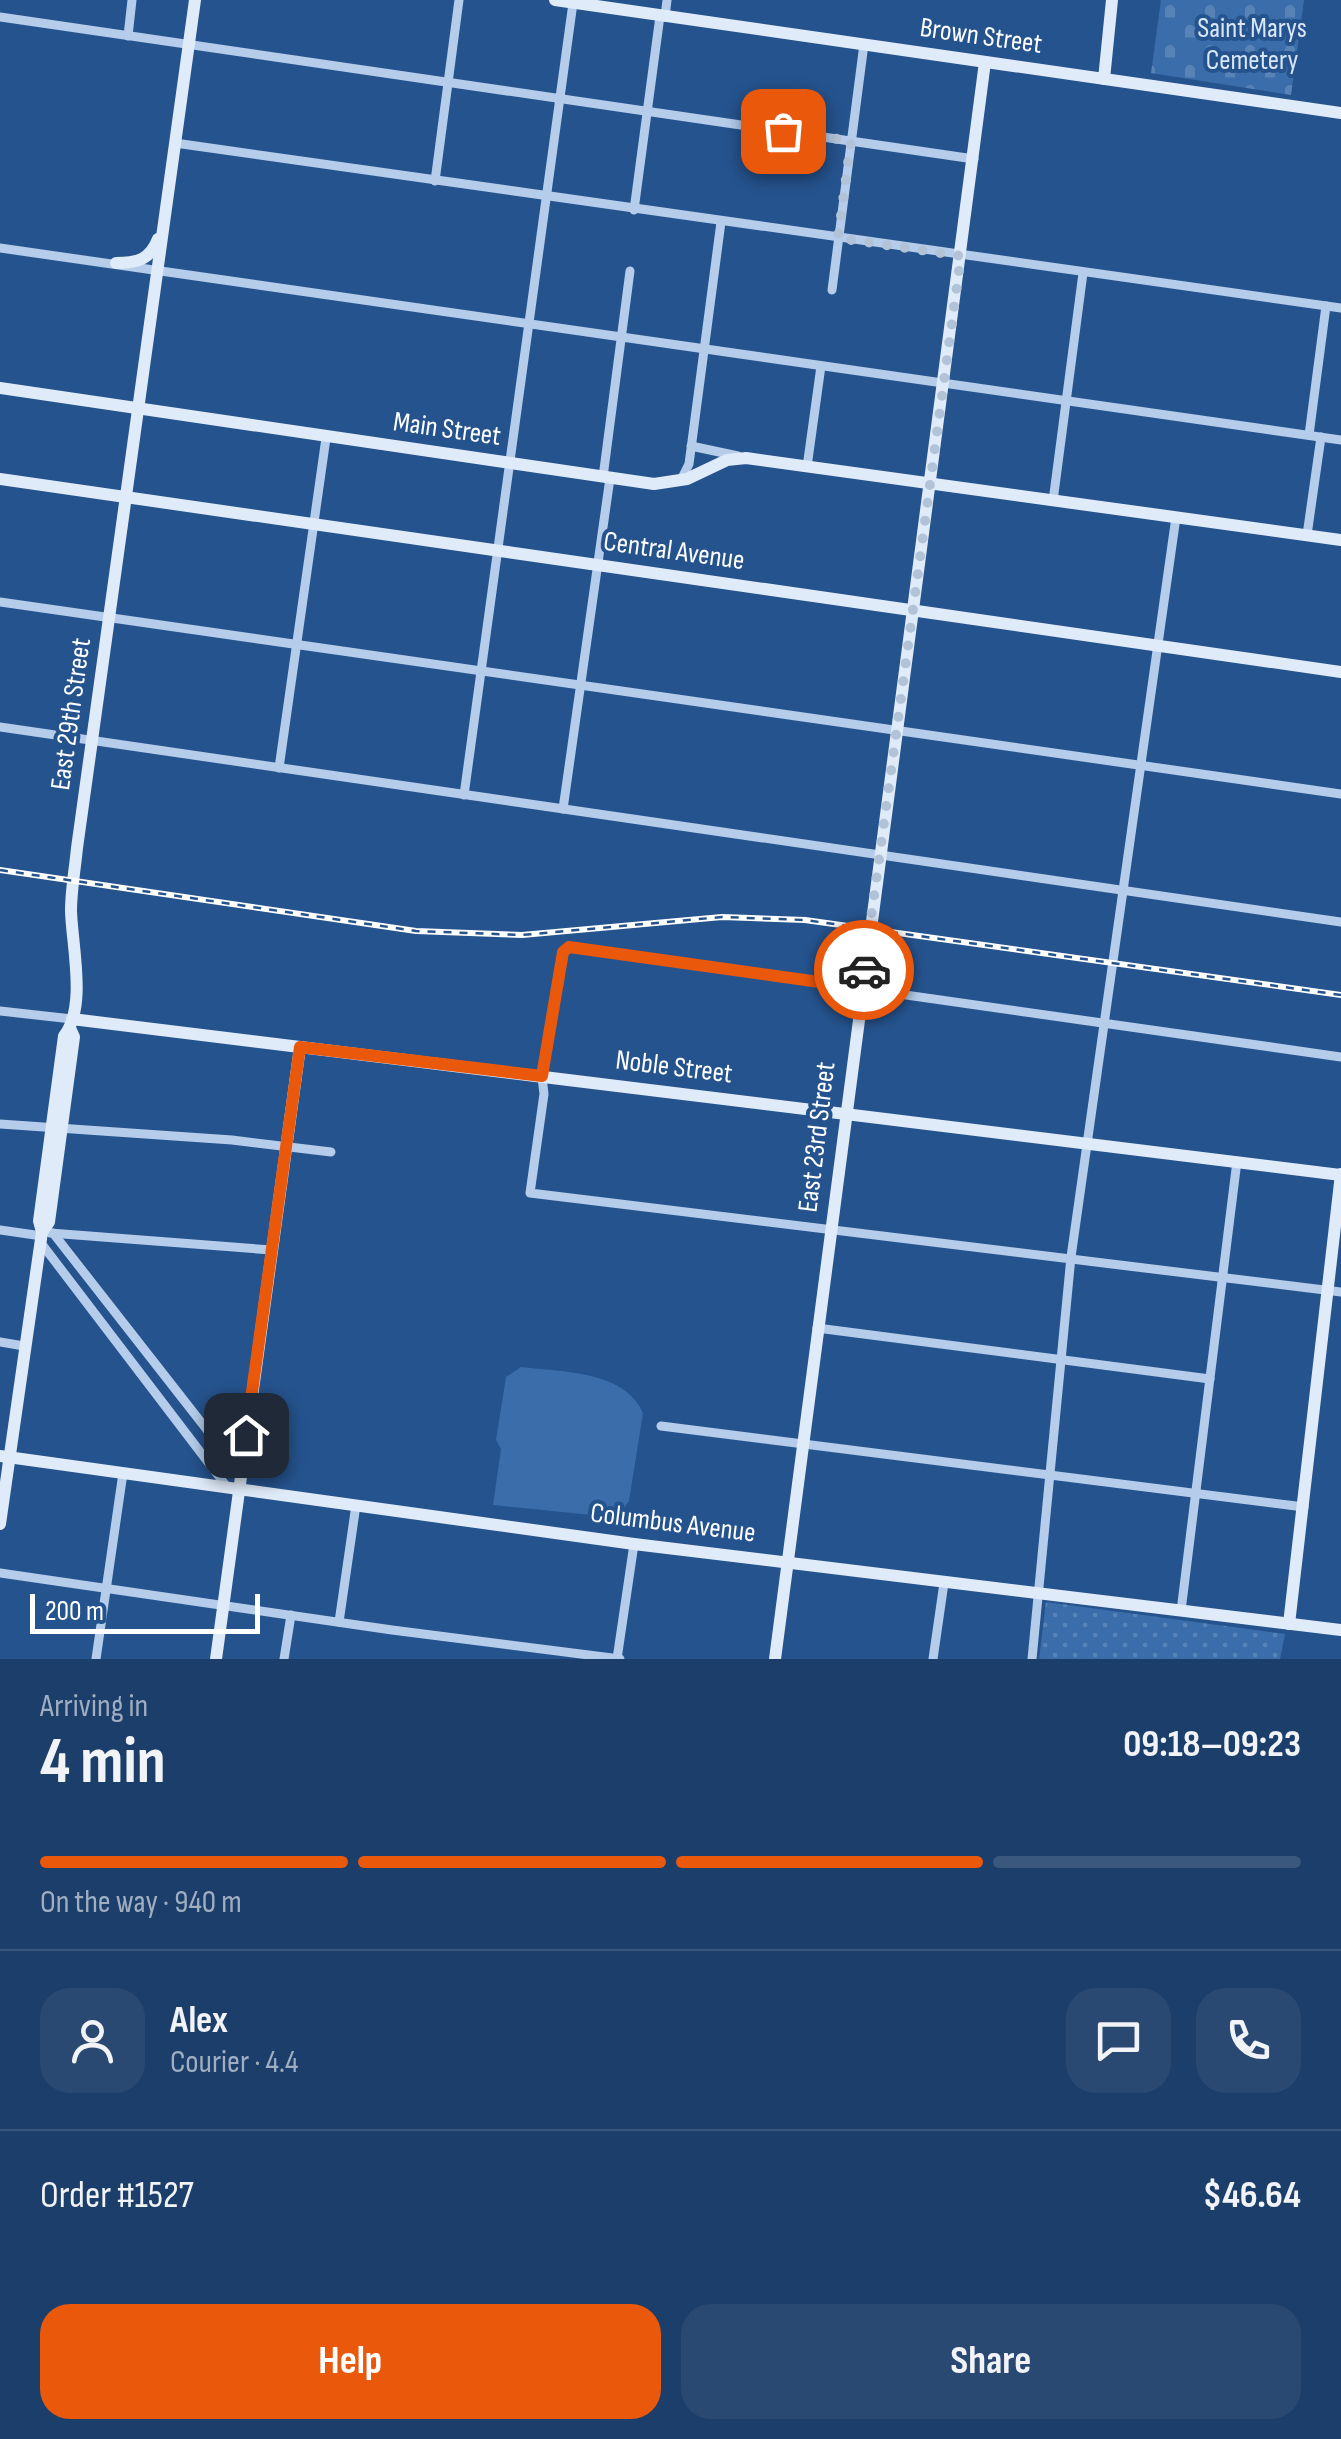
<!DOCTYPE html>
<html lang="en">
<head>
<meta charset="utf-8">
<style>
	:root { --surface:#1c3e6a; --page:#294972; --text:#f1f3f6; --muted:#a0aec1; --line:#3a577e; --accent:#ea580c }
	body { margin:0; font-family:"Sofia Sans Condensed",sans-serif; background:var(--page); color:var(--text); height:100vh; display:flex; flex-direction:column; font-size:38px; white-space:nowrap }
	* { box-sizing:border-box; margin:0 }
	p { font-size:32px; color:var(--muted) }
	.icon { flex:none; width:55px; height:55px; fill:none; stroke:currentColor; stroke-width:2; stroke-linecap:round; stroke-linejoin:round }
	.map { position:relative; height:1659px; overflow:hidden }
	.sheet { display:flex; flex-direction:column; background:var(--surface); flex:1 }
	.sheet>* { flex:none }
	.scale { position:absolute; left:30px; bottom:25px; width:230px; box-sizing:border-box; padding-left:10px; border:5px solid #fff; border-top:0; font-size:28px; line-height:35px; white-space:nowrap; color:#fff; -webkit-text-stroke:8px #25538d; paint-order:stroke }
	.pin { position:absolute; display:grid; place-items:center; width:85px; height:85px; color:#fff; margin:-42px; border-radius:20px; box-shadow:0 5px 15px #0006 }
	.courier { position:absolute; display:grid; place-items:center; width:100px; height:100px; margin:-50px; border:8px solid #ea580c; border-radius:50%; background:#fff; color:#222; box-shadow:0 2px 12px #0007 }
	.overview em { font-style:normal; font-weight:700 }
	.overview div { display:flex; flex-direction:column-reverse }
	.overview { display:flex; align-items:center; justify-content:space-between; height:170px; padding:0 40px }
	h1 { font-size:65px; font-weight:700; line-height:75px }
	.bar { display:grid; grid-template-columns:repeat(4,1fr); gap:15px 10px; align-content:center; height:120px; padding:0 40px }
	.bar i { height:12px; border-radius:8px; background:var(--line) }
	.bar .current { background:var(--accent) }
	.bar p { grid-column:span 4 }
	.line { display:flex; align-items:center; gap:25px; padding:0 40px; border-top:2px solid var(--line) }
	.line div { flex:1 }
	.round { display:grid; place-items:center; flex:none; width:105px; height:105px; border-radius:30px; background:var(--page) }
	.primary-button { display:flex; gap:20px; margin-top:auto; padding:20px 40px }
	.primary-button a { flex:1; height:115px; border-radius:30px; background:var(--accent); color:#fff; font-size:40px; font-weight:700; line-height:115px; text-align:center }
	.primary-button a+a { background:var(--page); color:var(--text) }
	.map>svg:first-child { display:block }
</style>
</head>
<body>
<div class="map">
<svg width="1341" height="1659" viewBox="0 0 1341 1659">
	<defs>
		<pattern id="cemetery-stones" width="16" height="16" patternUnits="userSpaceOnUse" patternTransform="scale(2.5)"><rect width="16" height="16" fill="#3a6daa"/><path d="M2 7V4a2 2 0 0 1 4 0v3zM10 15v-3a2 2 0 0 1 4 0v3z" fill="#5883b7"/></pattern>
		<pattern id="park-dots" width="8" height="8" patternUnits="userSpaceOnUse" patternTransform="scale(2.5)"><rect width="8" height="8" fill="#3a6daa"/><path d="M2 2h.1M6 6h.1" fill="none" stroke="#5883b7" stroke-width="1.8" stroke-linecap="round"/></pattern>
	</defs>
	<rect width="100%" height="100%" fill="#25538d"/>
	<path fill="#3a6daa" d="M 521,1367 C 560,1372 625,1370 643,1413 L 629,1501 L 621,1512 L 611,1517 L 493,1505 L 501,1449 L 496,1440 L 506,1377 Z"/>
	<path fill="url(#cemetery-stones)" d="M 1161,0 L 1304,0 L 1291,95 L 1151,73 Z"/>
	<path fill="url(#park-dots)" d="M 1046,1602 L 1285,1634 L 1280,1659 L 1039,1659 Z"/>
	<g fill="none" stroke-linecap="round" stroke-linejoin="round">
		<g stroke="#b5cdeb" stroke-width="9">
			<path d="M 0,17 L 974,159"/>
			<path d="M 665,17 L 667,0"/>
			<path d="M 128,36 L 132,0"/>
			<path d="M 175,143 L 1341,308"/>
			<path d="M 435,181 L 459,0"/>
			<path d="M 634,210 L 660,16"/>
			<path d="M 0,248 L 1341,440"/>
			<path d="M 832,290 L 864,44"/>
			<path d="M 1309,435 L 1326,306"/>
			<path d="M 691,446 L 738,456"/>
			<path d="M 807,467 L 821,366"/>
			<path d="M 603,477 L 630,271"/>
			<path d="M 681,480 L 689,464 L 721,222"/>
			<path d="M 1053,501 L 1083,273"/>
			<path d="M 1307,535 L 1321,437"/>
			<path d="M 0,602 L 1341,794"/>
			<path d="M 0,727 L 1341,922"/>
			<path d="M 279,768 L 326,438"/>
			<path d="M 464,795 L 573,3"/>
			<path d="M 563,809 L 610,478"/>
			<path d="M 0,1011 L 72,1019"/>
			<path d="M 1341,1057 L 569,947 L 563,951 L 542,1077 L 544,1094 L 530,1193 L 1341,1292"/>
			<path d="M 0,1124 L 232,1140 L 331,1152"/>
			<path d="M 0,1230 L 42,1236"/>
			<path d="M 50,1233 L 271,1250"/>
			<path d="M 53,1233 L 240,1472"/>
			<path d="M 41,1243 L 227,1487"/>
			<path d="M 817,1328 L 1210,1379"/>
			<path d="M 0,1342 L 24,1346"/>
			<path d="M 661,1426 L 1304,1507"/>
			<path d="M 0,1573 L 392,1630 L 620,1659"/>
			<path d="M 1181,1611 L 1237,1161"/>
			<path d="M 339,1622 L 356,1505"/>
			<path d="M 96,1659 L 123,1473"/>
			<path d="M 284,1659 L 291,1615"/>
			<path d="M 617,1659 L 634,1544"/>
			<path d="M 933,1659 L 944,1583"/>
			<path d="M 1032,1659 L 1071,1257 L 1176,517"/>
		</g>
		<g stroke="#e0ebf9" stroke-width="12">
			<path d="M 555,0 L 1341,113"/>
			<path d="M 1104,79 L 1112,0"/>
			<path d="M 116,263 C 137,263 150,260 158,239"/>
			<path d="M 0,388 L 654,484 L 687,479 L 727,460 L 746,458 L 1341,540"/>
			<path d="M 0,479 L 1341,672"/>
			<path d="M 72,1019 L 1341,1175"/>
			<path d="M 42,1232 L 39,1221 L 64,1036 C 87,1007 72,946 71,911 C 71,890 75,869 77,848 L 195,0"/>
			<path d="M 0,1456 L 634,1544 L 1341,1630"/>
			<path d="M 0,1524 L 42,1232 L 49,1222 L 74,1037 L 70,1028"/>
			<path d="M 1289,1624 L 1341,1174"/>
			<path d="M 216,1659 L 300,1047"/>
			<path d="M 775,1659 L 985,62"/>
		</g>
		<g stroke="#fff" stroke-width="6">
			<path id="rail" d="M 0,870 L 416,931 L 522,935 L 722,917 L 805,920 L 1341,995"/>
		</g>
		<use href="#rail" stroke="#25538d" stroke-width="2.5" stroke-dasharray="8" stroke-linecap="butt"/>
	</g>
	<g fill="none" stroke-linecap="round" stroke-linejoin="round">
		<path stroke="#b3c3d7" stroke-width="10" stroke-dasharray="0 18" d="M 783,131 L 851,141 L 838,238 L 961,256 L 864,970"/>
		<path stroke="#ea580c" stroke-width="12" d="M 246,1435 L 300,1047 L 542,1076 L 563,952 L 569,947 L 862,988 L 864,970"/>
	</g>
	<g text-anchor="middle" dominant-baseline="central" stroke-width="8" stroke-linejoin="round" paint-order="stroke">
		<g font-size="28" fill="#d9e7f8" stroke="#25538d">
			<text x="1252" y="28">Saint Marys<tspan x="1252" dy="32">Cemetery</tspan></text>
		</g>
		<g font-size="28" fill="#fff" stroke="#25538d">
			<text transform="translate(981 36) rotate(8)">Brown Street</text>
			<text transform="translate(447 429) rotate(8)">Main Street</text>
			<text transform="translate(674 551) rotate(8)">Central Avenue</text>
			<text transform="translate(71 714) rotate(-82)">East 29th Street</text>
			<text transform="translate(674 1067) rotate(7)">Noble Street</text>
			<text transform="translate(817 1137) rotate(-83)">East 23rd Street</text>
			<text transform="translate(673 1523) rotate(7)">Columbus Avenue</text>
		</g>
	</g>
</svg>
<div class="scale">200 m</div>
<div class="pin" style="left:783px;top:131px;background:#ea580c"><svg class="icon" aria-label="bag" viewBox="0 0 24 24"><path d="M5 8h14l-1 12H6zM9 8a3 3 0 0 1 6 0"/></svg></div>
<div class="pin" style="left:246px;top:1435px;background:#1f2937"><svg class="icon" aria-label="home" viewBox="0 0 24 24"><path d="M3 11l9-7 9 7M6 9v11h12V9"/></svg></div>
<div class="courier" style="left:864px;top:970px"><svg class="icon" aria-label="car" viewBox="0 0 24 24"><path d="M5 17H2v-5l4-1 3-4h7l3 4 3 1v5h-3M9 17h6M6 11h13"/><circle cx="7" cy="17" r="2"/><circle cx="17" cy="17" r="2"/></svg></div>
</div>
<section class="sheet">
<div class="overview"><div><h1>4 min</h1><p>Arriving in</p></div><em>09:18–09:23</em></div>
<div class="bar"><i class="current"></i><i class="current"></i><i class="current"></i><i></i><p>On the way · 940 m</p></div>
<div class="line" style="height:180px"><a class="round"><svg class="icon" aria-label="person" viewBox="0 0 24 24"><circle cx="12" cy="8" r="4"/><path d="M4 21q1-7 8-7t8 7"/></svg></a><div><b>Alex</b><p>Courier · 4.4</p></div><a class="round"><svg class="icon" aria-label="chat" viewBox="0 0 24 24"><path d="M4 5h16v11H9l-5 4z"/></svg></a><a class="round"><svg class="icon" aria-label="phone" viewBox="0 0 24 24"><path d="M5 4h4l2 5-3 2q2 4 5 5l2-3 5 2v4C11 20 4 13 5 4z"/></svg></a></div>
<div class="line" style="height:130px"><div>Order #1527</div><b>$46.64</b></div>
<div class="primary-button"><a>Help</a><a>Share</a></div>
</section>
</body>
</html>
